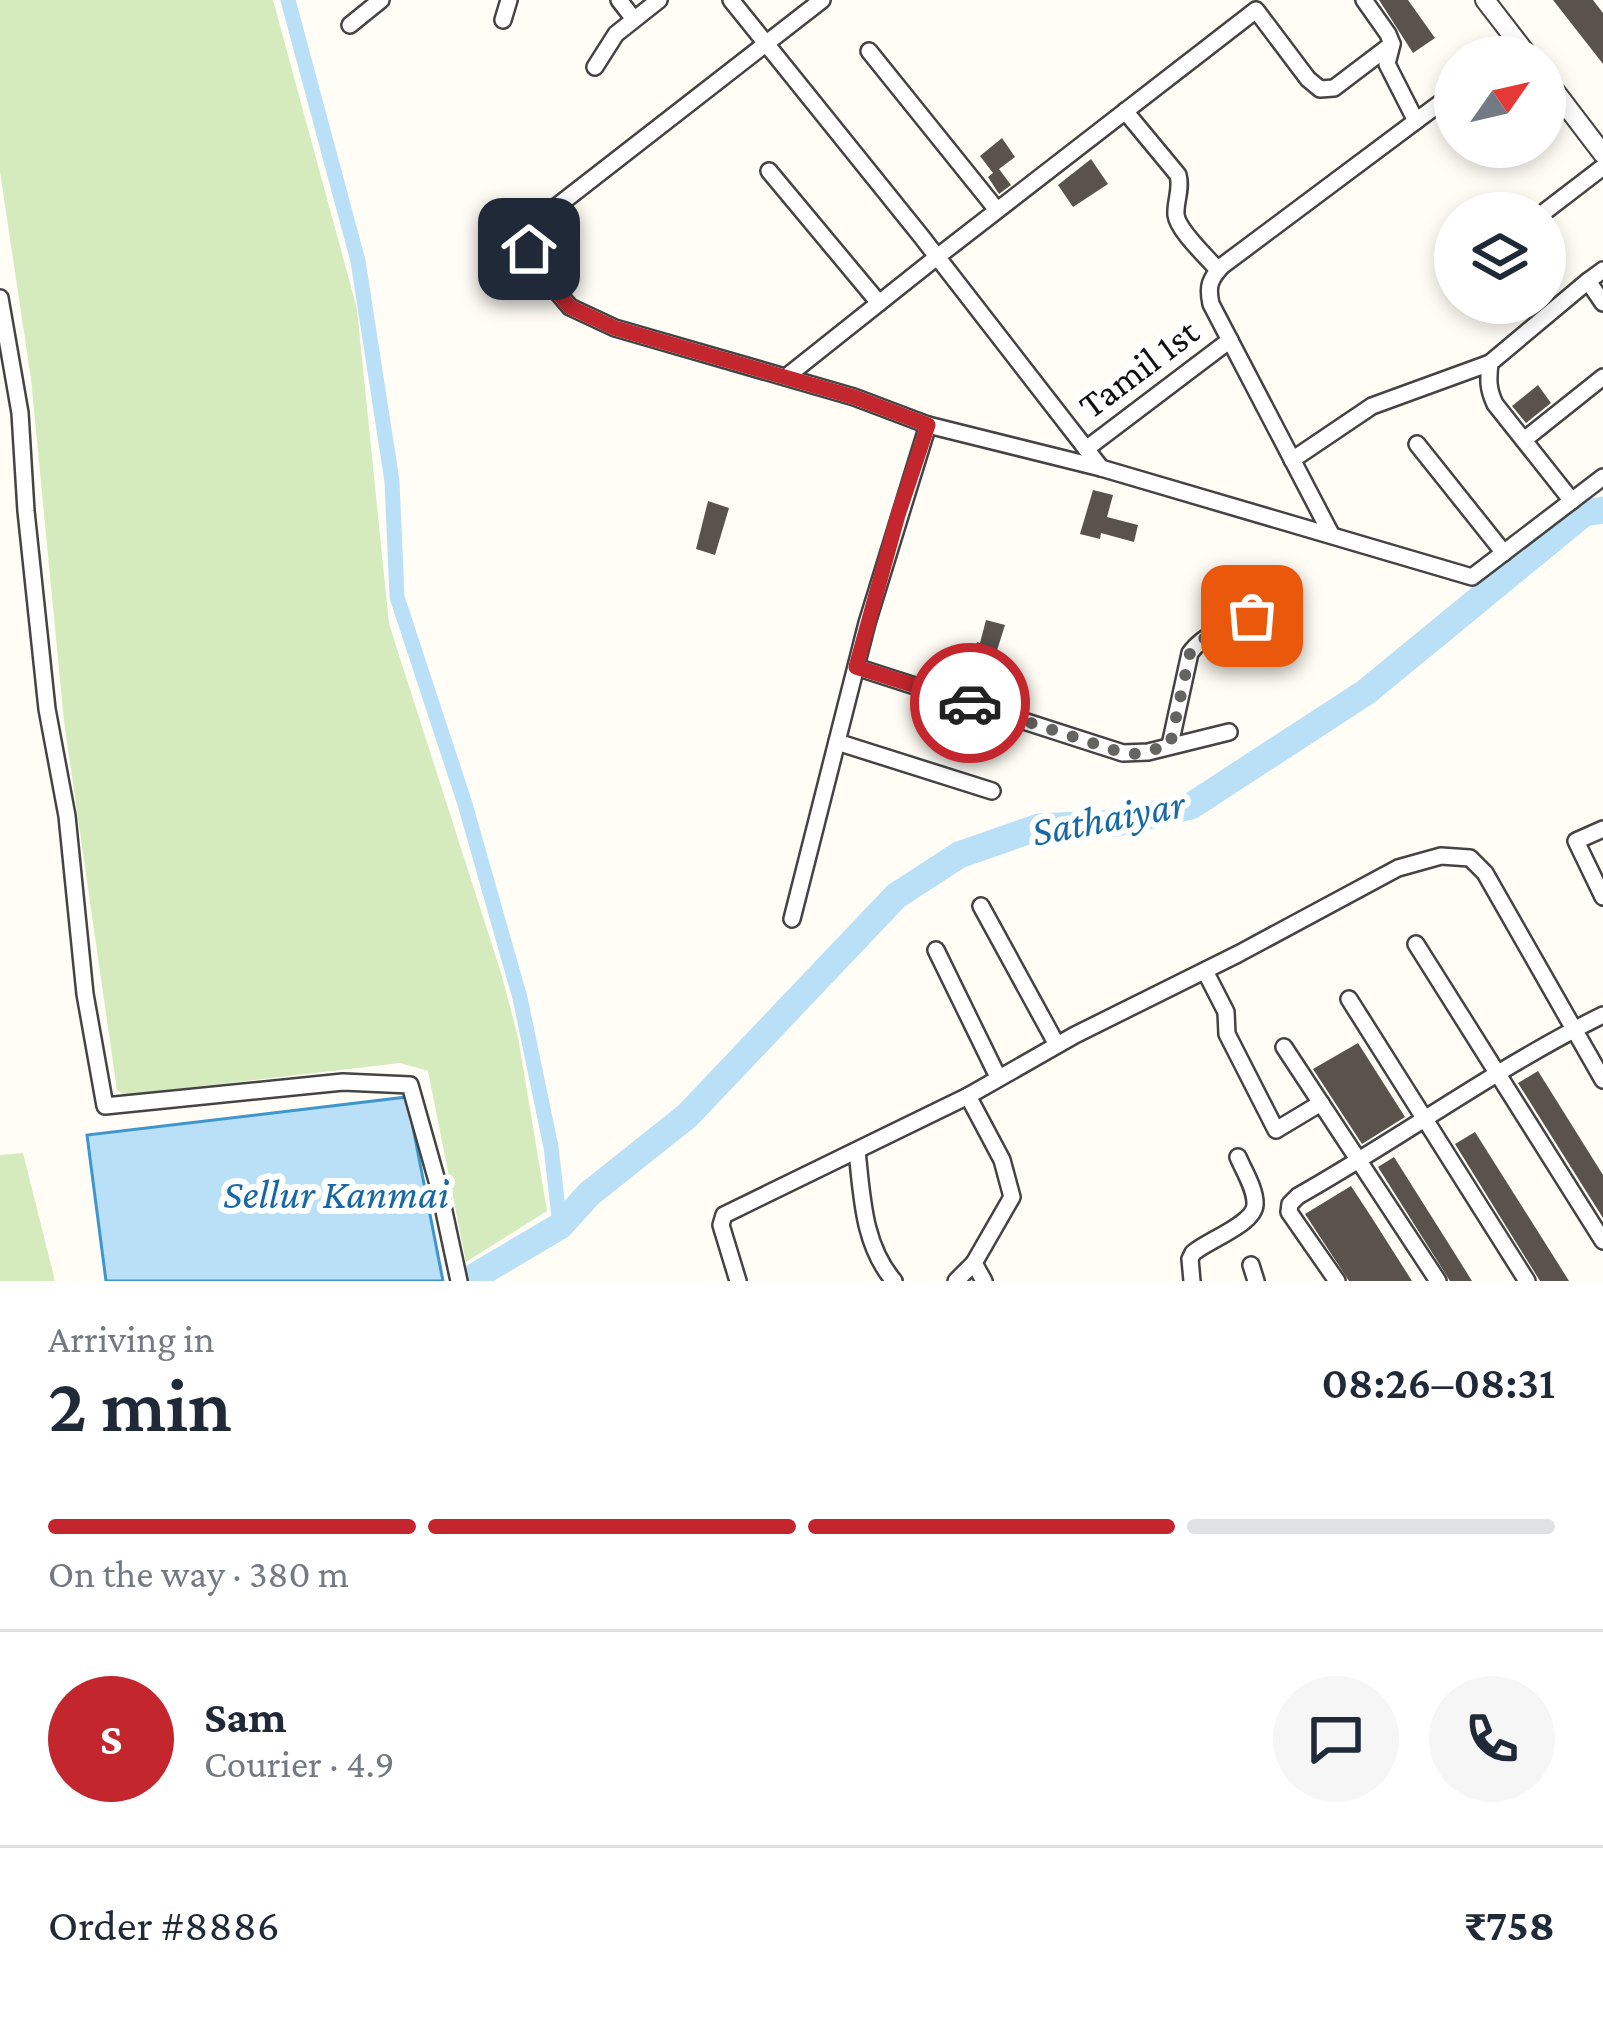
<!DOCTYPE html>
<html lang="en">
<head>
<meta charset="utf-8">
<style>
	:root { --surface:#fff; --page:#f6f6f7; --text:#1f2937; --muted:#747a83; --line:#e0e1e3; --accent:#c4262e }
	body { margin:0; font-family:"Crimson Pro",serif; background:var(--page); color:var(--text); height:100vh; display:flex; flex-direction:column; font-size:45px; white-space:nowrap }
	* { box-sizing:border-box; margin:0 }
	p { font-size:39px; color:var(--muted) }
	.icon { flex:none; width:66px; height:66px; fill:none; stroke:currentColor; stroke-width:2; stroke-linecap:round; stroke-linejoin:round }
	.map { position:relative; height:1281px; overflow:hidden }
	.sheet { display:flex; flex-direction:column; background:var(--surface); flex:1 }
	.sheet>* { flex:none }
	.needle { width:78px; rotate:56deg }
	.tools { position:absolute; left:1434px; top:36px; display:grid; gap:24px }
	.tools a { display:grid; place-items:center; width:132px; height:132px; border-radius:50%; background:var(--surface); box-shadow:0 6px 18px #0003; font-size:60px }
	.pin { position:absolute; display:grid; place-items:center; width:102px; height:102px; color:#fff; margin:-51px; border-radius:24px; box-shadow:0 6px 18px #0006 }
	.courier { position:absolute; display:grid; place-items:center; width:120px; height:120px; margin:-60px; border:9px solid #c4262e; border-radius:50%; background:#fff; color:#222; box-shadow:0 3px 15px #0007 }
	.head em { font-style:normal; font-weight:600 }
	.head div { display:flex; flex-direction:column-reverse }
	.head { display:flex; align-items:center; justify-content:space-between; height:204px; padding:0 48px }
	h1 { font-size:78px; font-weight:600; line-height:90px }
	.bar { display:grid; grid-template-columns:repeat(4,1fr); gap:18px 12px; align-content:center; height:144px; padding:0 48px }
	.bar i { height:15px; border-radius:9px; background:var(--line) }
	.bar .on { background:var(--accent) }
	.bar p { grid-column:span 4 }
	.line { display:flex; align-items:center; gap:30px; padding:0 48px; border-top:3px solid var(--line) }
	.line div { flex:1 }
	.round { display:grid; place-items:center; flex:none; width:126px; height:126px; border-radius:63px; background:var(--page) }
	.map>svg:first-child { display:block }
</style>
</head>
<body>
<div class="map">
<svg width="1603" height="1281" viewBox="0 0 1603 1281">
	<rect width="100%" height="100%" fill="#fffdf5"/>
	<g fill="#d5ebbd">
		<path d="M 0,0 L 273,0 L 357,309 L 389,624 L 501,973 L 518,1037 L 547,1211 L 466,1262 L 428,1071 L 400,1063 L 124,1095 L 117,1090 L 64,721 L 31,379 L 0,172 Z"/>
		<path d="M 23,1153 L 55,1281 L 0,1281 L 0,1155 Z"/>
	</g>
	<path fill="#b9e0f7" stroke="#3f96cf" stroke-width="3" d="M 407,1097 L 443,1281 L 106,1281 L 87,1135 Z"/>
	<g fill="none" stroke-linecap="round" stroke-linejoin="round">
		<path stroke="#b9e0f7" stroke-width="15" d="M 288,0 L 358,261 L 392,481 L 397,597 L 465,804 L 520,998 L 551,1147 L 560,1226"/>
		<path stroke="#b9e0f7" stroke-width="27" d="M 467,1281 L 560,1226 L 589,1194 L 687,1116 L 896,896 L 959,855 L 1039,827 L 1117,823 L 1191,806 L 1366,692 L 1584,513 L 1603,510"/>
	</g>
	<g fill="#5a524d">
		<path d="M 1379,0 L 1408,0 L 1435,38 L 1413,53 Z"/>
		<path d="M 1553,0 L 1593,0 L 1603,13 L 1603,64 Z"/>
		<path d="M 1002,138 L 1015,157 L 999,169 L 1011,185 L 999,194 L 988,177 L 993,173 L 980,156 Z"/>
		<path d="M 1091,159 L 1108,184 L 1073,207 L 1058,185 Z"/>
		<path d="M 1538,385 L 1551,403 L 1526,423 L 1512,406 Z"/>
		<path d="M 1093,490 L 1113,495 L 1107,517 L 1138,525 L 1134,542 L 1101,533 L 1100,539 L 1080,534 Z"/>
		<path d="M 708,501 L 729,508 L 715,555 L 696,549 Z"/>
		<path d="M 986,620 L 1005,625 L 994,660 L 973,655 L 977,642 L 980,643 Z"/>
		<path d="M 1358,1043 L 1405,1117 L 1362,1144 L 1313,1069 Z"/>
		<path d="M 1538,1071 L 1603,1175 L 1603,1218 L 1518,1083 Z"/>
		<path d="M 1475,1132 L 1559,1265 L 1569,1281 L 1540,1281 L 1455,1144 Z"/>
		<path d="M 1394,1157 L 1457,1257 L 1472,1281 L 1450,1281 L 1378,1167 Z"/>
		<path d="M 1351,1186 L 1372,1218 L 1412,1281 L 1349,1281 L 1305,1214 Z"/>
	</g>
	<g fill="none" stroke-linecap="round" stroke-linejoin="round">
		<g stroke="#444" stroke-width="20">
			<g id="minor">
				<path d="M 619,0 L 633,18"/>
				<path d="M 731,0 L 921,236 L 1101,468"/>
				<path d="M 822,0 L 556,207 L 536,225 L 529,249 L 542,274 L 570,307 L 615,328 L 854,397 L 928,425 L 1101,468 L 1472,577 L 1603,477"/>
				<path d="M 1364,0 L 1388,34 L 1392,44 L 1387,64 L 1416,121 L 1455,92"/>
				<path d="M 503,20 L 509,0"/>
				<path d="M 350,25 L 381,0"/>
				<path d="M 869,51 L 997,210"/>
				<path d="M 1502,57 L 1519,44"/>
				<path d="M 595,67 L 616,34 L 659,0"/>
				<path d="M 1125,111 L 1178,175 C 1182,189 1175,201 1176,215 C 1178,231 1208,258 1218,270"/>
				<path d="M 769,171 L 879,303"/>
				<path d="M 1543,213 L 1603,167"/>
				<path d="M 1603,270 L 1588,281 L 1603,303"/>
				<path d="M 0,298 L 20,413 L 26,511 L 47,709 L 67,816 L 85,994 L 105,1106 L 343,1082 L 410,1085 L 439,1188 L 459,1281"/>
				<path d="M 786,377 L 937,257 L 1256,10 L 1308,79 L 1320,89 L 1334,88 L 1392,44"/>
				<path d="M 1524,440 L 1603,377"/>
				<path d="M 1417,444 L 1504,553"/>
				<path d="M 1086,449 L 1230,340"/>
				<path d="M 1292,460 L 1372,406 L 1490,363"/>
				<path d="M 1572,501 L 1495,404 C 1488,389 1488,380 1490,363 L 1588,281"/>
				<path d="M 1331,534 L 1211,304 C 1207,286 1210,279 1222,266 L 1416,121"/>
				<path d="M 856,667 L 1123,753 L 1148,752 L 1229,732"/>
				<path d="M 837,742 L 992,791"/>
				<path d="M 1170,745 L 1190,653 C 1201,637 1241,614 1261,616 C 1266,616 1276,620 1281,622"/>
				<path d="M 1603,829 L 1576,841 L 1603,897"/>
				<path d="M 981,906 L 1057,1045"/>
				<path d="M 792,919 L 867,623 L 928,425"/>
				<path d="M 1416,944 L 1603,1241"/>
				<path d="M 936,950 L 998,1077"/>
				<path d="M 1205,971 L 1226,1012 L 1227,1034 L 1276,1130 L 1321,1103"/>
				<path d="M 1349,999 L 1527,1281"/>
				<path d="M 1284,1047 L 1438,1281"/>
				<path d="M 968,1096 L 1002,1160 L 1012,1197 L 974,1263 L 984,1281"/>
				<path d="M 857,1151 C 862,1196 863,1245 894,1281"/>
				<path d="M 1251,1265 L 1256,1281"/>
				<path d="M 738,1281 L 721,1225 L 724,1215 L 968,1096 L 1075,1035 L 1238,954 L 1398,868 L 1441,856 L 1470,858 L 1485,873 L 1603,1080"/>
				<path d="M 956,1281 L 974,1263"/>
				<path d="M 1192,1281 L 1190,1259 L 1193,1253 C 1208,1240 1254,1224 1255,1205 C 1256,1190 1244,1171 1238,1157"/>
				<path d="M 1337,1281 L 1289,1212 L 1290,1204 L 1298,1196 C 1401,1138 1497,1067 1603,1015"/>
			</g>
		</g>
		<g stroke="#444" stroke-width="22">
			<g id="tertiary">
				<path d="M 1485,0 L 1529,57"/>
				<path d="M 1545,78 L 1603,154"/>
			</g>
		</g>
		<use href="#minor" stroke="#fff" stroke-width="15"/>
		<use href="#tertiary" stroke="#fff" stroke-width="18"/>
	</g>
	<g fill="none" stroke-linecap="round" stroke-linejoin="round">
		<path stroke="#646461" stroke-width="12" stroke-dasharray="0 21.6" d="M 970,703 L 1123,753 L 1138,754 L 1170,745 L 1190,653 C 1204,633 1230,623 1252,616"/>
		<path stroke="#c4262e" stroke-width="15" d="M 529,249 L 542,274 L 570,307 L 615,328 L 854,397 L 928,425 L 898,515 L 856,667 L 970,703"/>
	</g>
	<g text-anchor="middle" dominant-baseline="central" stroke-width="12" stroke-linejoin="round" paint-order="stroke">
		<g font-size="39" fill="#111" stroke="#fff">
			<text transform="translate(1138 368) rotate(-37)">Tamil 1st</text>
		</g>
		<g font-size="42" font-style="italic" fill="#1768a6" stroke="#fff">
			<text transform="translate(1108 817) rotate(-11)">Sathaiyar</text>
			<text x="336" y="1193">Sellur Kanmai</text>
		</g>
	</g>
</svg>
<div class="tools">
<a><svg class="needle" viewBox="-14 -14 28 28"><path d="M0-13l5 13h-10z" fill="#e53935"/><path d="M0 13l5-13h-10z" fill="#747a83"/></svg></a>
<a><svg class="icon" aria-label="layers" viewBox="0 0 24 24"><path d="M12 4l9 5-9 5-9-5zM3 14l9 5 9-5"/></svg></a>
</div>
<div class="pin" style="left:1252px;top:616px;background:#ea580c"><svg class="icon" aria-label="bag" viewBox="0 0 24 24"><path d="M5 8h14l-1 12H6zM9 8a3 3 0 0 1 6 0"/></svg></div>
<div class="pin" style="left:529px;top:249px;background:#1f2937"><svg class="icon" aria-label="home" viewBox="0 0 24 24"><path d="M3 11l9-7 9 7M6 9v11h12V9"/></svg></div>
<div class="courier" style="left:970px;top:703px"><svg class="icon" aria-label="car" viewBox="0 0 24 24"><path d="M5 17H2v-5l4-1 3-4h7l3 4 3 1v5h-3M9 17h6M6 11h13"/><circle cx="7" cy="17" r="2"/><circle cx="17" cy="17" r="2"/></svg></div>
</div>
<section class="sheet">
<div class="head"><div><h1>2 min</h1><p>Arriving in</p></div><em>08:26–08:31</em></div>
<div class="bar"><i class="on"></i><i class="on"></i><i class="on"></i><i></i><p>On the way · 380 m</p></div>
<div class="line" style="height:216px"><b class="round" style="background:var(--accent);color:#fff">S</b><div><b>Sam</b><p>Courier · 4.9</p></div><a class="round"><svg class="icon" aria-label="chat" viewBox="0 0 24 24"><path d="M4 5h16v11H9l-5 4z"/></svg></a><a class="round"><svg class="icon" aria-label="phone" viewBox="0 0 24 24"><path d="M5 4h4l2 5-3 2q2 4 5 5l2-3 5 2v4C11 20 4 13 5 4z"/></svg></a></div>
<div class="line" style="height:156px"><div>Order #8886</div><b>₹758</b></div>
</section>
</body>
</html>
